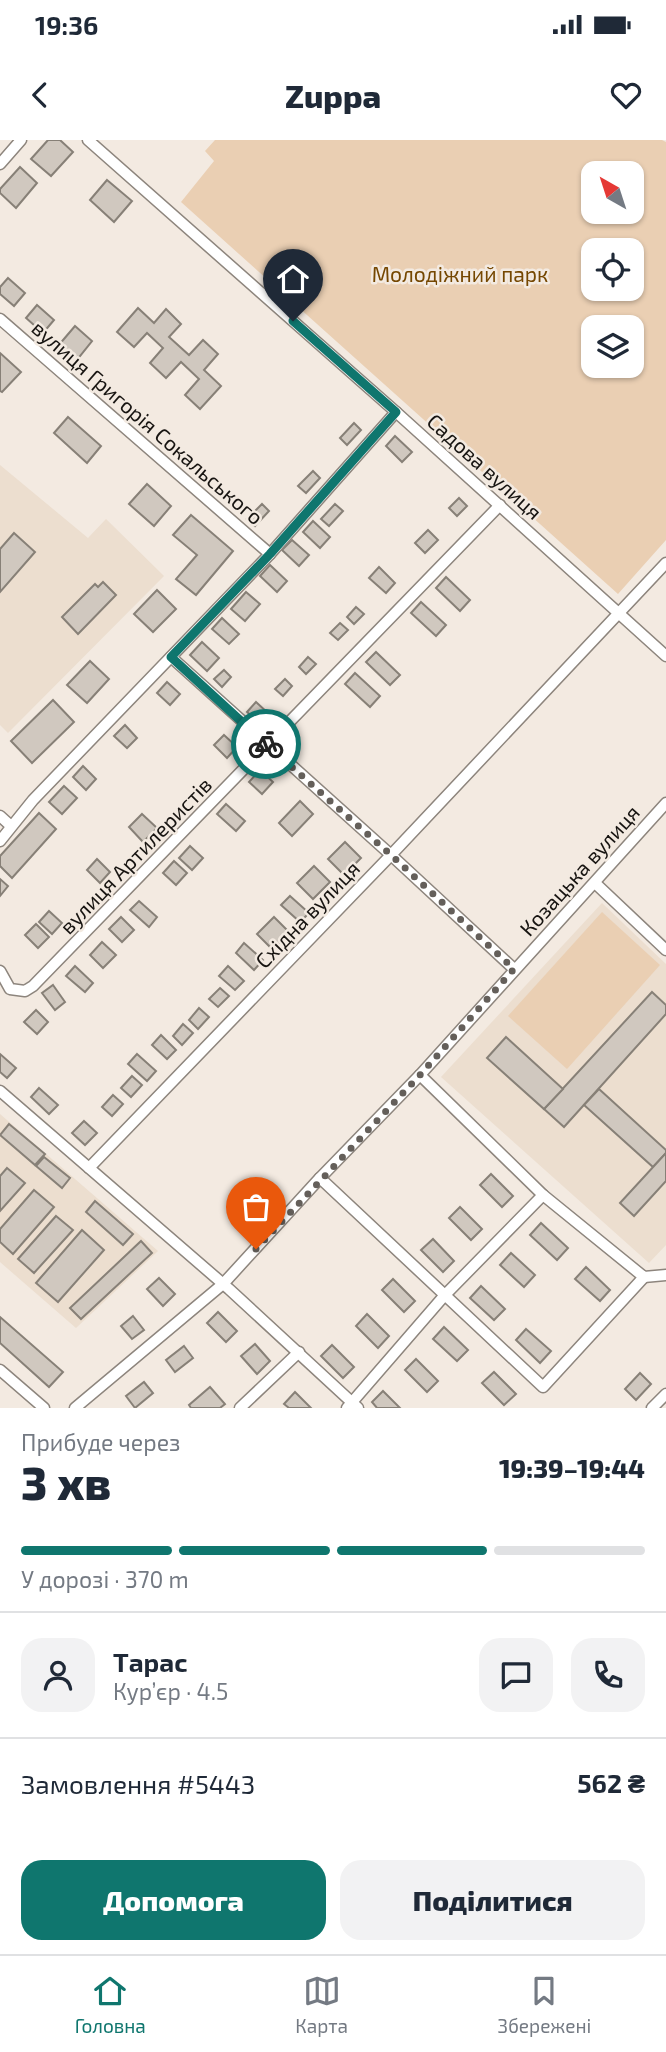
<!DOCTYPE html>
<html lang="uk">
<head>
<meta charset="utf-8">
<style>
	:root { --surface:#fff; --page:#f2f2f3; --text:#1f2937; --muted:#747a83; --line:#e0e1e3; --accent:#0f766e }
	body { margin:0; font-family:"Exo 2",sans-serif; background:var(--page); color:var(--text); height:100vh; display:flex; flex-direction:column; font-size:26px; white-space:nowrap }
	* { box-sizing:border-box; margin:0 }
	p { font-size:23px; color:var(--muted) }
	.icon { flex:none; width:38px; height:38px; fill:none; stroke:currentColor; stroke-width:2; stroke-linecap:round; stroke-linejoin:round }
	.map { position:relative; height:1268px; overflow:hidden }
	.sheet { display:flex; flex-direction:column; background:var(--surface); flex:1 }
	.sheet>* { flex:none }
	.needle { width:46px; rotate:321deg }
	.controls { position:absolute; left:581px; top:21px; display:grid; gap:14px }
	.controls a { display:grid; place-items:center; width:63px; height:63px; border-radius:14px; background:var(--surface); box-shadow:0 2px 5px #0004; font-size:35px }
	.pin { position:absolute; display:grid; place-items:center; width:60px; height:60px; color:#fff; margin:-72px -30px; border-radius:50% 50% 50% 0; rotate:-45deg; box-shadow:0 0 7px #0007 }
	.pin .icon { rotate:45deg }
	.courier { position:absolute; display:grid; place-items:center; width:70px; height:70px; margin:-35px; border:5px solid #0f766e; border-radius:50%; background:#fff; color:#222; box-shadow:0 2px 9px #0007 }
	.head em { font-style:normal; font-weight:800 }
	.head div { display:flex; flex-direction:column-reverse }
	.head { display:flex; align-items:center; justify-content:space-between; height:119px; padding:0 21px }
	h1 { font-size:46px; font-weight:800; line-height:52px }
	.bar { display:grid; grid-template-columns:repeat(4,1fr); gap:10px 7px; align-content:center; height:84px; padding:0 21px }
	.bar i { height:9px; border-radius:5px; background:var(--line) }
	.bar .active { background:var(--accent) }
	.bar p { grid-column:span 4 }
	.line { display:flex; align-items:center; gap:18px; padding:0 21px; border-top:2px solid var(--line) }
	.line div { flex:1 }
	.round { display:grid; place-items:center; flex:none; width:74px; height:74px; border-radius:21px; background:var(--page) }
	.primary-button { display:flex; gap:14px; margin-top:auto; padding:14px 21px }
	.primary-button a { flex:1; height:80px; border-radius:21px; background:var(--accent); color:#fff; font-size:28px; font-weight:800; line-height:80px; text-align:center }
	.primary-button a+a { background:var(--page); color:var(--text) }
	.status { display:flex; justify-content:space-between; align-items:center; height:49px; padding:0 35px; background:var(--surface); direction:ltr }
	.status svg { height:19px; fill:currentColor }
	header { display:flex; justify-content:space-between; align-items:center; height:91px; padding:0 21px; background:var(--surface); font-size:32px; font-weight:800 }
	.dock { display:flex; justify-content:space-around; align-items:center; height:98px; border-top:2px solid var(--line); background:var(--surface); font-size:19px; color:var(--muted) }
	.dock a { display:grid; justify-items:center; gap:4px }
	.dock .active { color:var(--accent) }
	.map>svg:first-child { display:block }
</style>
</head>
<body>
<div class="status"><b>19:36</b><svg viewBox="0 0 49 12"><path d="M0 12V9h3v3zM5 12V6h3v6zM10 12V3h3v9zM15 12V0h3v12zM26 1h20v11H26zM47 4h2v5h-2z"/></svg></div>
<header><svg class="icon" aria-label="back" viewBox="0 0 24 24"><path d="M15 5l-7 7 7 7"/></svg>Zuppa<svg class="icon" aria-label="heart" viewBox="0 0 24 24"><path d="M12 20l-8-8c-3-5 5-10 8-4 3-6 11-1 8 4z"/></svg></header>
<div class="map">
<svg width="666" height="1268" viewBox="0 0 666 1268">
	<rect width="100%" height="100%" fill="#f3eae1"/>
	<g fill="#ecdecf">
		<path d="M 0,325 L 88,398 L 106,379 L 164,436 L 8,593 L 0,585 Z"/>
		<path d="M 602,763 L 666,824 L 666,1105 L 649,1123 L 441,937 Z"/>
		<path d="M 0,974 L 158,1111 L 76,1188 L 0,1122 Z"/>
	</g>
	<g fill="#eacfb3" fill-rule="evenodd">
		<path d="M 215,0 L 662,0 L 666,2 L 666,400 L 618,454 L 181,62 L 214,21 L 205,11 ZM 593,33 L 632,33 L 632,72 L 593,72 ZM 593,110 L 632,110 L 632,149 L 593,149 ZM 593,187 L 632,187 L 632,226 L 593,226 Z"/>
		<path d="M 602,772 L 660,825 L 567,929 L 508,876 Z"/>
	</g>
	<g fill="#d0c8bf" stroke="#878077" stroke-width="2">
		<path d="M 48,0 L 60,0 L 73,12 L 51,36 L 31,19 Z"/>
		<path d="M 20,27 L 37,43 L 16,68 L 0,53 L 0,49 Z"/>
		<path d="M 107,40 L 132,61 L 114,82 L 90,60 Z"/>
		<path d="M 8,138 L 25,153 L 14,166 L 0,154 L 0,147 Z"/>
		<path d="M 37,165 L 54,180 L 43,193 L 26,178 Z"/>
		<path d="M 138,168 L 154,183 L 166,169 L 181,184 L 169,197 L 189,215 L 203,200 L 218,214 L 204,230 L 221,246 L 200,269 L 185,255 L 199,239 L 181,222 L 166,238 L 150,223 L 163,208 L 147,193 L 134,207 L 117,192 Z"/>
		<path d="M 75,186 L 92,201 L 76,221 L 58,206 Z"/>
		<path d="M 0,213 L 21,232 L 2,252 L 0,251 Z"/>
		<path d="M 68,277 L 101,306 L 87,323 L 54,293 Z"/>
		<path d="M 354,283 L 361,290 L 347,305 L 340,298 Z"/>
		<path d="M 395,296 L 412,312 L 402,322 L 386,306 Z"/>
		<path d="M 313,331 L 320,338 L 306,353 L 298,346 Z"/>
		<path d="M 147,344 L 171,366 L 154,386 L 129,364 Z"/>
		<path d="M 459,358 L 467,366 L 457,376 L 449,368 Z"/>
		<path d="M 262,364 L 269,371 L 255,386 L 247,379 Z"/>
		<path d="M 335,364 L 343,371 L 329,386 L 321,379 Z"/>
		<path d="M 191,375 L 233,411 L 196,455 L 176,439 L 197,415 L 173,395 Z"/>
		<path d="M 313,381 L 330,397 L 320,408 L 303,392 Z"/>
		<path d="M 428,390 L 438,400 L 425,413 L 415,403 Z"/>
		<path d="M 14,393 L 35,412 L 0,452 L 0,409 Z"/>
		<path d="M 292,400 L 309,415 L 299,426 L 282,410 Z"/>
		<path d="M 270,425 L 287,441 L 277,452 L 260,436 Z"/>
		<path d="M 379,427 L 395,443 L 386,453 L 369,438 Z"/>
		<path d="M 446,437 L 470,460 L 460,471 L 436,448 Z"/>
		<path d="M 103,442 L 116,455 L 78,494 L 62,477 L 95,444 L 98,447 Z"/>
		<path d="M 157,450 L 176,469 L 153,492 L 134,474 Z"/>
		<path d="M 246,452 L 260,464 L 245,481 L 231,469 Z"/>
		<path d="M 421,462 L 446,485 L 436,496 L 411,473 Z"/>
		<path d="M 356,467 L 364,474 L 354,484 L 347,477 Z"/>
		<path d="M 222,478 L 239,494 L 229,504 L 212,489 Z"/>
		<path d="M 340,483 L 348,490 L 338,500 L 330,493 Z"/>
		<path d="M 202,502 L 219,518 L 207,531 L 190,515 Z"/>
		<path d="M 376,512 L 400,535 L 390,545 L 366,522 Z"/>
		<path d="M 308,517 L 316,524 L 306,534 L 299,527 Z"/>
		<path d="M 90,521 L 109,539 L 87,563 L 67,545 Z"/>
		<path d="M 224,530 L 231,537 L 222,547 L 214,539 Z"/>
		<path d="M 355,533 L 380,556 L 370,567 L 345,544 Z"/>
		<path d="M 285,539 L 292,546 L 283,556 L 275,549 Z"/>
		<path d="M 167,542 L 180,554 L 170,565 L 157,553 Z"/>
		<path d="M 53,560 L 74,582 L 32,623 L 11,601 Z"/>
		<path d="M 256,562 L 268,573 L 259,583 L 247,572 Z"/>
		<path d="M 125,585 L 137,598 L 127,608 L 114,596 Z"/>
		<path d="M 224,595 L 237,607 L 227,618 L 214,605 Z"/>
		<path d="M 83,626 L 96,639 L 86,650 L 73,637 Z"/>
		<path d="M 260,630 L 273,642 L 262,654 L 249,642 Z"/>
		<path d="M 64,646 L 77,658 L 62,674 L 49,662 Z"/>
		<path d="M 300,661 L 313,674 L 292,696 L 279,683 Z"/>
		<path d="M 226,664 L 245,681 L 236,691 L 217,674 Z"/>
		<path d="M 39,673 L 56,689 L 12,738 L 0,726 L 0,716 Z"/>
		<path d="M 142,674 L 157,688 L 143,702 L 129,687 Z"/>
		<path d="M 345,702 L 361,718 L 344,735 L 328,719 Z"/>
		<path d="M 190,706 L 203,718 L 192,730 L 179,718 Z"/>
		<path d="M 97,719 L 110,732 L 100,743 L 87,730 Z"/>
		<path d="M 174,721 L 187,733 L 176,745 L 163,733 Z"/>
		<path d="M 314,726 L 330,742 L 313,759 L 297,743 Z"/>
		<path d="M 0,739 L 8,746 L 0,756 Z"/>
		<path d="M 290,756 L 309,773 L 300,782 L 281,765 Z"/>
		<path d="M 139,761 L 157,777 L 149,787 L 130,770 Z"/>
		<path d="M 49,771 L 62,783 L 52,794 L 39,782 Z"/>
		<path d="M 121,777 L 134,790 L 122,802 L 109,789 Z"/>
		<path d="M 274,777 L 290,793 L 273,810 L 257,794 Z"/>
		<path d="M 36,784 L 49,797 L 38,808 L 25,795 Z"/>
		<path d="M 102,802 L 116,815 L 103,828 L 90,815 Z"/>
		<path d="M 244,803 L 263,820 L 254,830 L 236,813 Z"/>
		<path d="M 75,826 L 93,843 L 85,852 L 66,836 Z"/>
		<path d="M 228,826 L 244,841 L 235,850 L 219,836 Z"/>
		<path d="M 53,845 L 65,862 L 55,870 L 42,853 Z"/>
		<path d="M 220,848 L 229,856 L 218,867 L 209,859 Z"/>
		<path d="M 652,852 L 666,865 L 666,874 L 564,987 L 544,969 Z"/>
		<path d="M 199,868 L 209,877 L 198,889 L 189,880 Z"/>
		<path d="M 36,870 L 48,882 L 37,894 L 24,882 Z"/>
		<path d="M 183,884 L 193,893 L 182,905 L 173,896 Z"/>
		<path d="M 161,895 L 176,910 L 167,919 L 152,905 Z"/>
		<path d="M 506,897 L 563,949 L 544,969 L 487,918 Z"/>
		<path d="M 0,914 L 16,928 L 7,938 L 0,932 Z"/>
		<path d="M 137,914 L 156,931 L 147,941 L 128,924 Z"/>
		<path d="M 132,936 L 142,945 L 131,957 L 121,948 Z"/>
		<path d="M 39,948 L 58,965 L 49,974 L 31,957 Z"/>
		<path d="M 599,949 L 666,1010 L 666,1013 L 653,1027 L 584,965 Z"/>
		<path d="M 113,955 L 123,964 L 112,976 L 102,967 Z"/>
		<path d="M 84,981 L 97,993 L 85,1005 L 72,993 Z"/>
		<path d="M 9,984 L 45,1014 L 35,1025 L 0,995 Z"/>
		<path d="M 666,1013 L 666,1041 L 634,1076 L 620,1063 Z"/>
		<path d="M 44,1017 L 70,1038 L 62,1048 L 36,1026 Z"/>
		<path d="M 7,1028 L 25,1043 L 0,1071 L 0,1036 Z"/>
		<path d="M 491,1034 L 513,1056 L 502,1067 L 480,1045 Z"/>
		<path d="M 34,1050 L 54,1067 L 13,1114 L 0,1102 L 0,1089 Z"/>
		<path d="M 95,1061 L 133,1094 L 123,1105 L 86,1072 Z"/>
		<path d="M 460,1067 L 482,1089 L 471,1100 L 449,1078 Z"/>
		<path d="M 56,1076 L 73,1090 L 34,1133 L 18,1119 Z"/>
		<path d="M 541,1083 L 568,1108 L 557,1120 L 530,1095 Z"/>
		<path d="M 82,1090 L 104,1110 L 58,1162 L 36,1143 Z"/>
		<path d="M 433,1099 L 454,1121 L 443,1132 L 421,1110 Z"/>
		<path d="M 141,1101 L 152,1113 L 81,1179 L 70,1168 Z"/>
		<path d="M 511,1113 L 535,1135 L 524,1147 L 500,1125 Z"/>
		<path d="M 586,1127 L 610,1150 L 600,1161 L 575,1139 Z"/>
		<path d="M 159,1138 L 175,1154 L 163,1166 L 147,1149 Z"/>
		<path d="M 393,1139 L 415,1161 L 404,1172 L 382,1150 Z"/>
		<path d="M 481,1146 L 505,1169 L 494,1180 L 470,1158 Z"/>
		<path d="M 218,1172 L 237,1191 L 226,1202 L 207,1183 Z"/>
		<path d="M 367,1174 L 389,1196 L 378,1208 L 356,1186 Z"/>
		<path d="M 133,1176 L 144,1190 L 132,1199 L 121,1186 Z"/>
		<path d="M 0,1177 L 63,1232 L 49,1247 L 0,1203 Z"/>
		<path d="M 444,1187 L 468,1210 L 457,1221 L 433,1199 Z"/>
		<path d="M 526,1189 L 551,1211 L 540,1223 L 516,1200 Z"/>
		<path d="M 255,1204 L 270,1221 L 257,1234 L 241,1216 Z"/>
		<path d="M 332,1205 L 354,1227 L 343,1238 L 321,1216 Z"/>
		<path d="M 184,1206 L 193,1218 L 175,1232 L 166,1220 Z"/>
		<path d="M 416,1219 L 438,1241 L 427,1252 L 405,1230 Z"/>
		<path d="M 494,1232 L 516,1254 L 504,1265 L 482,1243 Z"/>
		<path d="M 640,1233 L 651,1244 L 636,1260 L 625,1249 Z"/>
		<path d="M 144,1242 L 153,1253 L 135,1268 L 126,1256 Z"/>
		<path d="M 210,1247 L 225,1264 L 220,1268 L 191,1268 L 189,1265 Z"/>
		<path d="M 383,1251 L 400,1268 L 377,1268 L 372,1262 Z"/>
		<path d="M 295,1252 L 311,1268 L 289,1268 L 284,1264 Z"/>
	</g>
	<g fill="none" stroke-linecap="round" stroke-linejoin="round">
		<g stroke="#8d857d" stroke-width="13">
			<g id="minor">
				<path d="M 88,0 L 396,272 L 666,516"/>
				<path d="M 0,24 L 21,0"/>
				<path d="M 0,179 L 270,414"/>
				<path d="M 171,517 L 391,715 L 514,829"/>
				<path d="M 0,676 L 11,686"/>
				<path d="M 0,701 L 33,660 L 270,414 L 396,272"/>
				<path d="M 595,743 L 666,810"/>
				<path d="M 0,831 L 10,849 L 25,851 L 33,846 L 500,365"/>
				<path d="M 420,935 L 543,1055 L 644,1137 L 666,1135"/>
				<path d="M 0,951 L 229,1149 L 358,1268"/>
				<path d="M 89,1028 L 391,715 L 666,423"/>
				<path d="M 320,1038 L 543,1247 L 644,1137"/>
				<path d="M 0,1230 L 44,1268"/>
				<path d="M 75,1268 L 223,1144 L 320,1038 L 420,935 L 666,663"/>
				<path d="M 240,1268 L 299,1212"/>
				<path d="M 347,1268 L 444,1156 L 543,1055"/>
				<path d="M 652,1268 L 666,1254"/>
			</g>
		</g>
		<use href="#minor" stroke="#fff" stroke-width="10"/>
	</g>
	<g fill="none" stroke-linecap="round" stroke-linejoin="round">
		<path stroke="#645f5a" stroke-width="7" stroke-dasharray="0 12.6" d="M 256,1109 L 420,935 L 514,829 L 391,715 L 266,604"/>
		<path stroke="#0f766e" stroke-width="9" d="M 266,604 L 171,517 L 270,414 L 396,272 L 293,181"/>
	</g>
	<g text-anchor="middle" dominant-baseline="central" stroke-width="5" stroke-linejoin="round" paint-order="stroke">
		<g font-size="21" fill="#754701" stroke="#f3eae1">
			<text x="460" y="133">Молодіжний парк</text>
		</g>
		<g font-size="21" fill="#171411" stroke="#f3eae1">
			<text transform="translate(148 282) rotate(41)">вулиця Григорія Сокальського</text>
			<text transform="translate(485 326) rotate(42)">Садова вулиця</text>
			<text transform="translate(135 715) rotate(-46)">вулиця Артилеристів</text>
			<text transform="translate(579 730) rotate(-48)">Козацька вулиця</text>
			<text transform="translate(307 774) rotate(-46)">Східна вулиця</text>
		</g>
	</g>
</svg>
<div class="controls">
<a><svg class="needle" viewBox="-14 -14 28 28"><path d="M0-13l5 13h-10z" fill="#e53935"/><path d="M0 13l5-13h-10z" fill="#747a83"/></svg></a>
<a><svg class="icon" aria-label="locate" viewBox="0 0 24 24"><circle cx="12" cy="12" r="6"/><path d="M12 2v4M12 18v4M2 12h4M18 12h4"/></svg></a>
<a><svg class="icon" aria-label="layers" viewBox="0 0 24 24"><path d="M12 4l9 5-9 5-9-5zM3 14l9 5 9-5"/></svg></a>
</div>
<div class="pin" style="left:256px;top:1109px;background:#ea580c"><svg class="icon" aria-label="bag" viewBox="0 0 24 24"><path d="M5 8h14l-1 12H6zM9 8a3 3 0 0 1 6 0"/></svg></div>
<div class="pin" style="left:293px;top:181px;background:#1f2937"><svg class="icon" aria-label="home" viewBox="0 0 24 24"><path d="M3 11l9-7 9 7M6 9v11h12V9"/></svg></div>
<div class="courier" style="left:266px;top:604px"><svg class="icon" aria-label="bike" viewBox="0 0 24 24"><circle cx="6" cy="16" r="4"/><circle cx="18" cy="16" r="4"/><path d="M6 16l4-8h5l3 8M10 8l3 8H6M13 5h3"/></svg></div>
</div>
<section class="sheet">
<div class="head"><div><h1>3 хв</h1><p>Прибуде через</p></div><em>19:39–19:44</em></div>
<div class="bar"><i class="active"></i><i class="active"></i><i class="active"></i><i></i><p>У дорозі · 370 m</p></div>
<div class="line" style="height:126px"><a class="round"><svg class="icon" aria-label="person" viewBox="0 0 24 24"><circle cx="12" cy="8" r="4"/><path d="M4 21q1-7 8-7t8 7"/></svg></a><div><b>Тарас</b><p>Кур’єр · 4.5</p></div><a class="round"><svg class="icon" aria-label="chat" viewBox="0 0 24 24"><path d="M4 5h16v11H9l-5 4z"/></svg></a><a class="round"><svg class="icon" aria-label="phone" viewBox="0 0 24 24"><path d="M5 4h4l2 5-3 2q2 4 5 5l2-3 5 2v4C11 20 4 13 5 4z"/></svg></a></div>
<div class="line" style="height:91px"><div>Замовлення #5443</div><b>562 ₴</b></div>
<div class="primary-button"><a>Допомога</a><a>Поділитися</a></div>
</section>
<nav class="dock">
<a class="active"><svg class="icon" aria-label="home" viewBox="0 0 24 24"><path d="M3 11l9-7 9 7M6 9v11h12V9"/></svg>Головна</a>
<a><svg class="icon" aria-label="map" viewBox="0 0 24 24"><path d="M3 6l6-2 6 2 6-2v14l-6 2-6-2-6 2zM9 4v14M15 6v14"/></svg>Карта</a>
<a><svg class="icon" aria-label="saved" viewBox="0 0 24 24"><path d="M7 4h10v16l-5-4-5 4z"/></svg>Збережені</a>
</nav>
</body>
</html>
